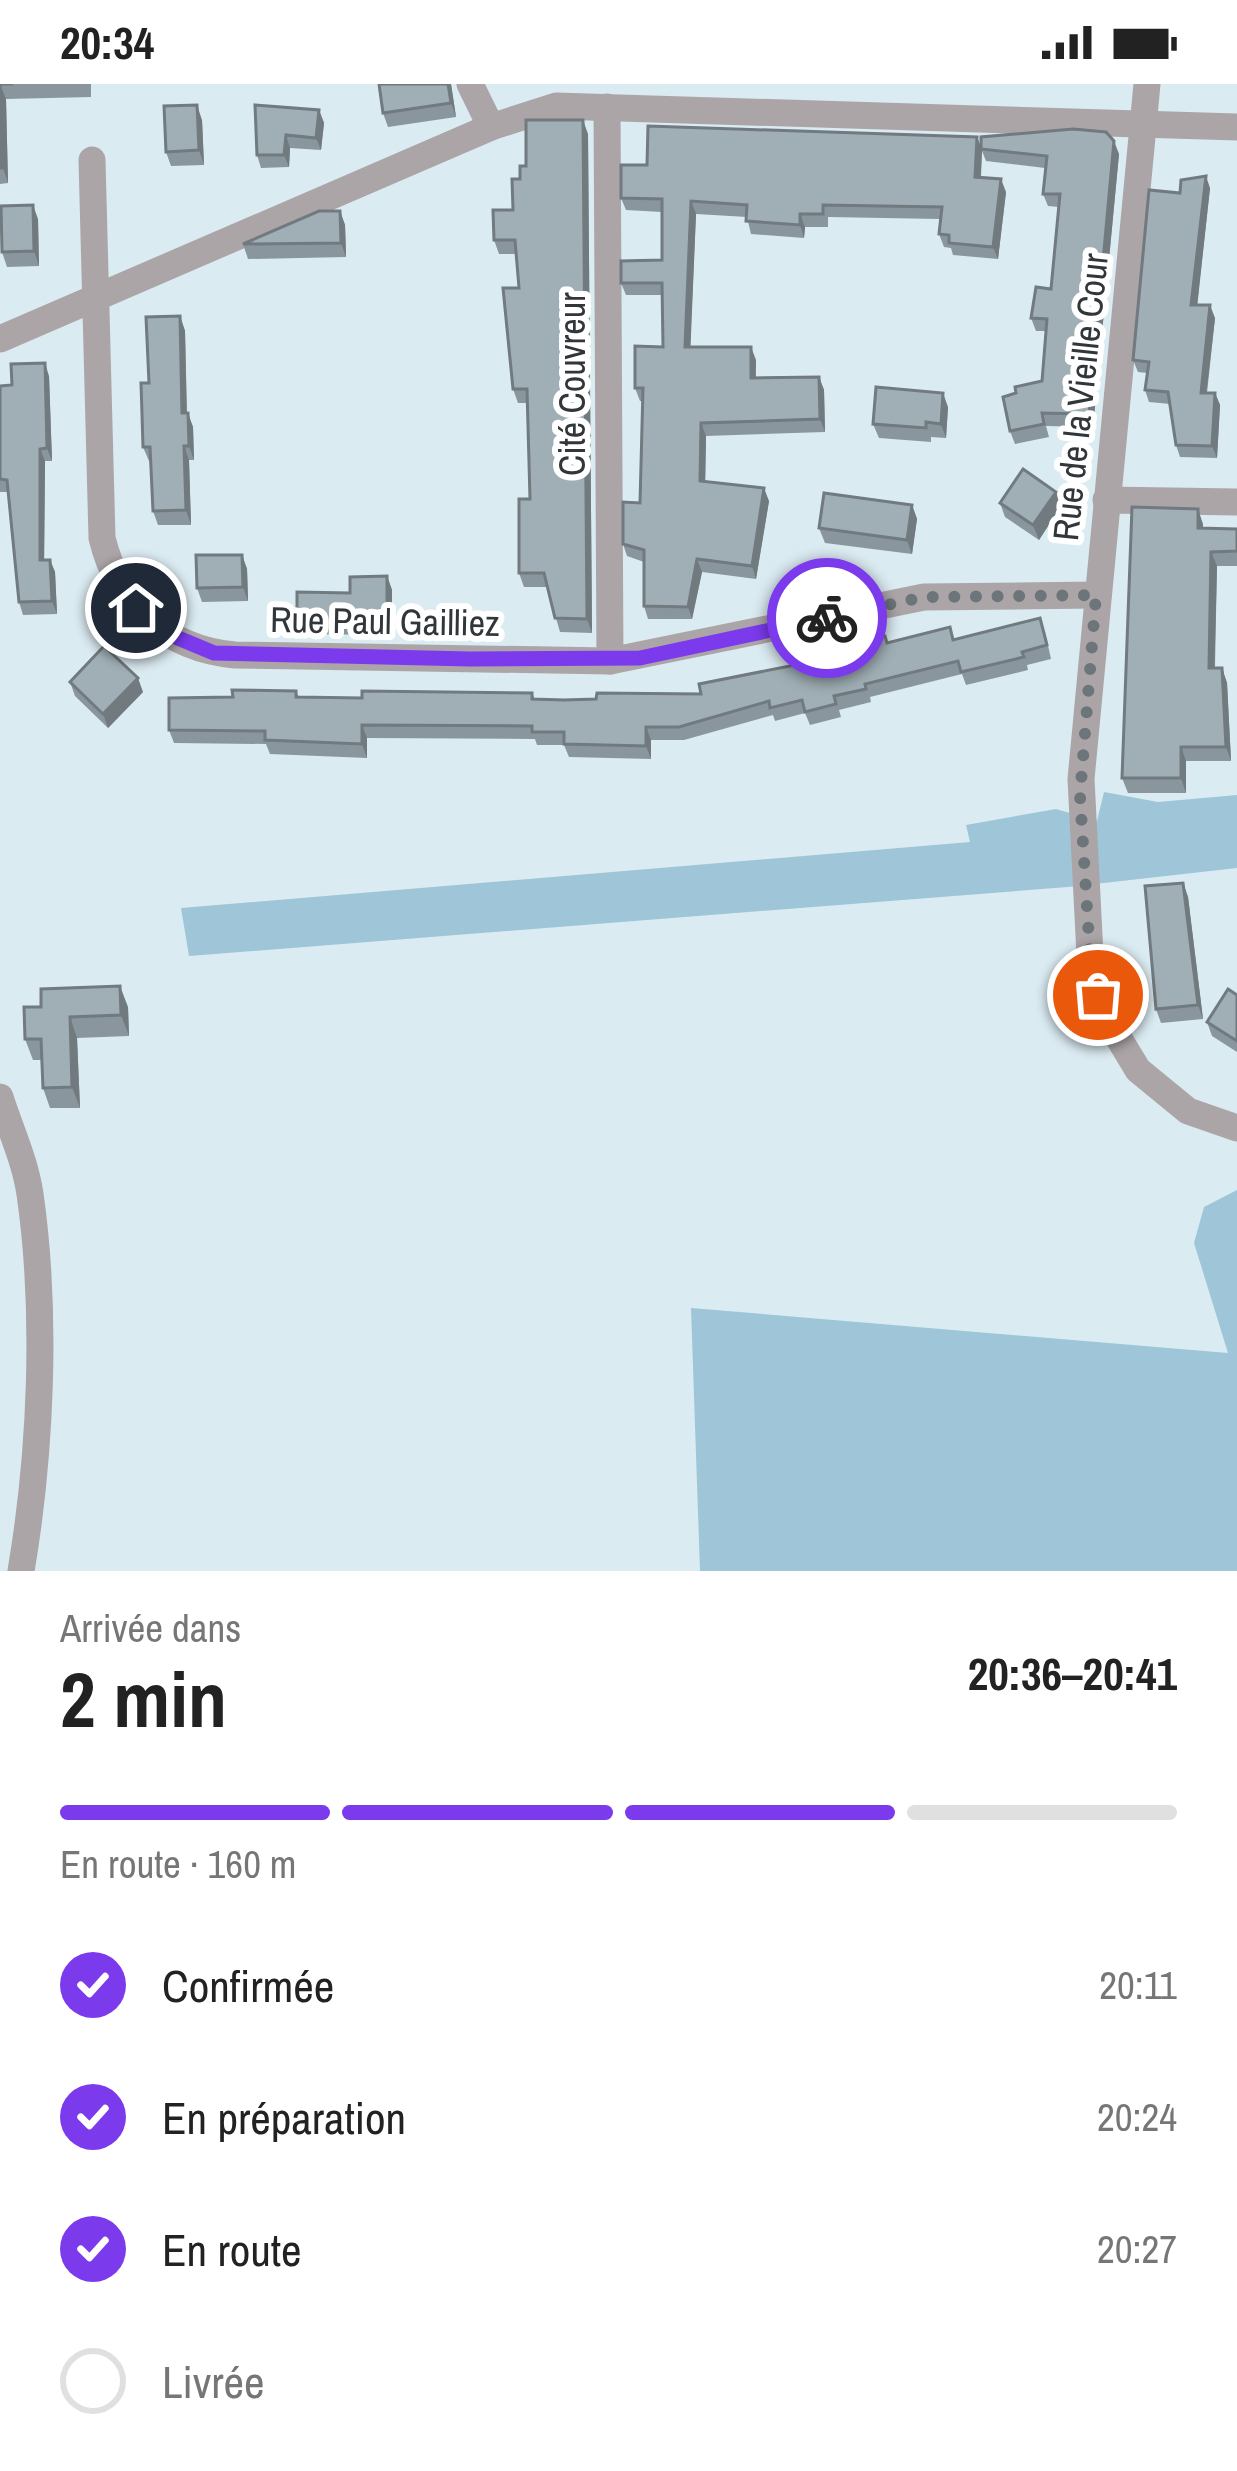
<!DOCTYPE html>
<html lang="fr">
<head>
<meta charset="utf-8">
<style>
	:root { --surface:#fff; --page:#f6f6f6; --text:#222; --muted:#767676; --line:#e0e0e0; --accent:#7c3aed }
	body { margin:0; font-family:"Archivo Narrow",sans-serif; background:var(--page); color:var(--text); height:100vh; display:flex; flex-direction:column; font-size:45px; white-space:nowrap }
	* { box-sizing:border-box; margin:0 }
	p { font-size:39px; color:var(--muted) }
	.icon { flex:none; width:66px; height:66px; fill:none; stroke:currentColor; stroke-width:2; stroke-linecap:round; stroke-linejoin:round }
	.map { position:relative; height:1487px; overflow:hidden }
	.panel { display:flex; flex-direction:column; background:var(--surface); flex:1 }
	.panel>* { flex:none }
	.pin { position:absolute; display:grid; place-items:center; width:102px; height:102px; color:#fff; margin:-51px; border:6px solid #fff; border-radius:50%; box-shadow:0 3px 12px #0007 }
	.courier { position:absolute; display:grid; place-items:center; width:120px; height:120px; margin:-60px; border:9px solid #7c3aed; border-radius:50%; background:#fff; color:#222; box-shadow:0 3px 15px #0007 }
	.overview em { font-style:normal; font-weight:800 }
	.overview div { display:flex; flex-direction:column-reverse }
	.overview { display:flex; align-items:center; justify-content:space-between; height:204px; padding:0 60px }
	h1 { font-size:78px; font-weight:800; line-height:90px }
	.bar { display:grid; grid-template-columns:repeat(4,1fr); gap:18px 12px; align-content:center; height:144px; padding:0 60px }
	.bar i { height:15px; border-radius:9px; background:var(--line) }
	.bar .active { background:var(--accent) }
	.bar p { grid-column:span 4 }
	ol { padding:0 60px; list-style:none }
	li { display:flex; align-items:center; gap:36px; height:132px }
	li p { margin-inline-start:auto }
	li .icon { padding:12px; border-radius:50%; background:var(--accent); color:#fff; stroke-width:4 }
	li:last-child { color:var(--muted) }
	li i { width:66px; height:66px; border:6px solid var(--line); border-radius:50% }
	.status { display:flex; justify-content:space-between; align-items:center; height:84px; padding:0 60px; background:var(--surface); direction:ltr }
	.status svg { height:33px; fill:currentColor }
	.map>svg:first-child { display:block }
</style>
</head>
<body>
<div class="status"><b>20:34</b><svg viewBox="0 0 49 12"><path d="M0 12V9h3v3zM5 12V6h3v6zM10 12V3h3v9zM15 12V0h3v12zM26 1h20v11H26zM47 4h2v5h-2z"/></svg></div>
<div class="map">
<svg width="1237" height="1487" viewBox="0 0 1237 1487">
	<rect width="100%" height="100%" fill="#dbebf2"/>
	<g fill="#9ec6d8">
		<path d="M 1104,708 L 1158,718 L 1237,711 L 1237,784 L 1068,803 L 189,872 L 181,824 L 970,758 L 966,741 L 1056,725 L 1097,737 Z"/>
		<path d="M 1237,1106 L 1237,1487 L 700,1487 L 691,1224 L 1228,1269 L 1194,1159 L 1204,1123 Z"/>
	</g>
	<g fill="none" stroke-linecap="round" stroke-linejoin="round">
		<g stroke="#aca5a8" stroke-width="27">
			<path d="M 470,0 L 491,43"/>
			<path d="M 1147,0 L 1081,695 L 1090,871 L 1103,928 L 1138,986 L 1188,1027 L 1237,1044"/>
			<path d="M 607,23 L 610,577"/>
			<path d="M 92,76 L 102,454 C 118,520 166,565 235,571 L 610,577 L 924,513 L 1096,511"/>
			<path d="M 0,255 L 491,43 L 556,22 L 1237,43"/>
			<path d="M 1106,416 L 1237,418"/>
			<path d="M 0,1013 C 10,1045 25,1076 30,1110 C 47,1229 41,1369 21,1487"/>
		</g>
	</g>
	<g fill="#8a969d">
		<path d="M 0,0 L 91,0 L 91,13 L 6,15 L 8,99 L 0,100 Z"/>
		<path d="M 451,0 L 456,33 L 388,43 L 383,29 Z"/>
		<path d="M 319,26 L 324,39 L 321,66 L 290,64 L 289,83 L 261,84 L 257,71 Z"/>
		<path d="M 202,36 L 204,81 L 171,82 L 166,68 Z"/>
		<path d="M 588,50 L 592,549 L 560,548 L 547,503 L 524,503 L 519,489 L 530,415 L 527,319 L 518,319 L 513,305 L 519,204 L 516,170 L 499,170 L 494,156 L 513,126 L 520,95 L 526,82 Z"/>
		<path d="M 977,53 L 981,63 L 1119,70 L 1093,343 L 1046,342 L 1049,353 L 1015,360 L 1010,347 L 1016,309 L 1042,297 L 1046,247 L 1036,247 L 1031,234 L 1051,205 L 1059,123 L 1048,122 L 1043,110 L 1045,84 L 986,77 L 982,67 L 981,93 L 1006,108 L 998,175 L 953,171 L 951,164 L 944,163 L 939,150 L 940,135 L 828,133 L 828,143 L 805,143 L 804,154 L 751,150 L 747,133 L 696,130 L 690,263 L 756,276 L 756,294 L 819,293 L 824,306 L 825,348 L 706,352 L 705,397 L 769,417 L 756,495 L 702,488 L 692,535 L 648,535 L 644,522 L 644,478 L 627,472 L 623,460 L 640,419 L 643,317 L 640,317 L 635,304 L 663,263 L 662,211 L 626,211 L 621,199 L 662,176 L 662,128 L 626,126 L 621,114 L 647,81 Z"/>
		<path d="M 1210,104 L 1197,221 L 1215,234 L 1207,309 L 1215,309 L 1220,321 L 1217,374 L 1180,373 L 1176,361 L 1170,320 L 1149,318 L 1145,306 L 1147,289 L 1138,288 L 1133,276 L 1180,109 Z"/>
		<path d="M 340,127 L 345,141 L 346,173 L 248,175 L 243,160 Z"/>
		<path d="M 38,135 L 39,182 L 7,183 L 2,168 Z"/>
		<path d="M 180,232 L 185,247 L 187,329 L 193,343 L 194,376 L 189,376 L 191,441 L 158,441 L 153,427 L 151,377 L 149,377 L 143,363 L 149,299 Z"/>
		<path d="M 49,292 L 52,377 L 45,377 L 44,476 L 50,476 L 55,488 L 57,530 L 23,531 L 19,518 L 9,408 L 0,408 L 0,302 L 12,301 Z"/>
		<path d="M 948,323 L 946,354 L 931,353 L 931,358 L 879,354 L 873,340 Z"/>
		<path d="M 1056,408 L 1061,422 L 1039,456 L 1005,433 L 1000,419 Z"/>
		<path d="M 912,421 L 917,435 L 912,470 L 825,459 L 819,444 Z"/>
		<path d="M 1198,425 L 1203,444 L 1237,445 L 1237,482 L 1217,482 L 1215,584 L 1222,584 L 1227,599 L 1231,677 L 1186,677 L 1186,709 L 1128,709 L 1122,694 Z"/>
		<path d="M 242,471 L 247,485 L 248,517 L 202,518 L 197,504 Z"/>
		<path d="M 387,492 L 392,506 L 392,551 L 302,550 L 297,536 Z"/>
		<path d="M 950,543 L 954,555 L 1045,548 L 1051,575 L 1027,581 L 1028,586 L 966,601 L 962,590 L 870,613 L 871,618 L 839,626 L 841,633 L 810,641 L 805,629 L 775,637 L 773,631 L 684,656 L 651,656 L 651,675 L 569,673 L 564,661 L 537,661 L 535,655 L 367,654 L 367,674 L 270,670 L 266,660 L 174,659 L 169,646 L 296,607 L 299,613 L 362,614 L 532,609 L 535,615 L 596,615 L 701,610 L 825,575 Z"/>
		<path d="M 70,598 L 143,608 L 108,644 L 75,612 Z"/>
		<path d="M 1183,799 L 1188,813 L 1203,935 L 1161,939 L 1156,925 Z"/>
		<path d="M 1237,911 L 1237,968 L 1212,952 L 1207,938 Z"/>
		<path d="M 24,923 L 128,923 L 129,952 L 77,954 L 80,1024 L 50,1024 L 43,1004 L 42,976 L 33,976 L 25,955 Z"/>
	</g>
	<g fill="#707a7f">
		<path d="M 0,0 L 6,15 L 8,99 L 3,84 Z"/>
		<path d="M 448,0 L 451,0 L 456,33 L 451,19 Z"/>
		<path d="M 197,21 L 202,36 L 204,81 L 199,66 Z"/>
		<path d="M 319,26 L 324,39 L 321,66 L 316,54 Z"/>
		<path d="M 583,36 L 588,50 L 592,549 L 587,535 Z"/>
		<path d="M 286,51 L 290,64 L 289,83 L 284,71 Z"/>
		<path d="M 977,53 L 982,66 L 980,105 L 975,93 Z"/>
		<path d="M 1114,57 L 1119,70 L 1093,343 L 1089,330 Z"/>
		<path d="M 1206,92 L 1210,104 L 1196,233 L 1191,221 Z"/>
		<path d="M 1001,95 L 1006,108 L 998,175 L 993,163 Z"/>
		<path d="M 691,117 L 696,130 L 690,275 L 685,263 Z"/>
		<path d="M 33,121 L 38,135 L 39,182 L 34,167 Z"/>
		<path d="M 340,127 L 345,141 L 346,173 L 341,159 Z"/>
		<path d="M 800,130 L 805,143 L 804,154 L 800,141 Z"/>
		<path d="M 1210,221 L 1215,234 L 1205,321 L 1201,309 Z"/>
		<path d="M 180,232 L 185,247 L 187,343 L 182,329 Z"/>
		<path d="M 751,263 L 756,276 L 755,307 L 751,294 Z"/>
		<path d="M 45,279 L 49,292 L 52,377 L 47,364 Z"/>
		<path d="M 819,293 L 824,306 L 825,348 L 820,335 Z"/>
		<path d="M 943,309 L 948,323 L 946,354 L 941,340 Z"/>
		<path d="M 1215,309 L 1220,321 L 1217,374 L 1212,362 Z"/>
		<path d="M 188,329 L 193,343 L 194,376 L 189,362 Z"/>
		<path d="M 701,339 L 706,352 L 705,410 L 700,397 Z"/>
		<path d="M 184,362 L 189,376 L 191,441 L 186,426 Z"/>
		<path d="M 40,365 L 45,377 L 44,489 L 40,476 Z"/>
		<path d="M 764,404 L 769,417 L 756,495 L 752,482 Z"/>
		<path d="M 1056,408 L 1061,422 L 1039,456 L 1033,441 Z"/>
		<path d="M 912,421 L 917,435 L 912,470 L 907,456 Z"/>
		<path d="M 1198,425 L 1203,440 L 1203,458 L 1198,444 Z"/>
		<path d="M 1211,468 L 1217,482 L 1214,599 L 1209,584 Z"/>
		<path d="M 242,471 L 247,485 L 248,517 L 243,503 Z"/>
		<path d="M 697,475 L 702,488 L 692,535 L 688,523 Z"/>
		<path d="M 50,476 L 55,488 L 57,530 L 52,517 Z"/>
		<path d="M 387,492 L 392,506 L 392,551 L 387,536 Z"/>
		<path d="M 1222,584 L 1227,599 L 1231,677 L 1226,663 Z"/>
		<path d="M 138,594 L 143,608 L 108,644 L 103,630 Z"/>
		<path d="M 362,641 L 367,654 L 367,674 L 362,660 Z"/>
		<path d="M 646,643 L 651,656 L 651,675 L 646,662 Z"/>
		<path d="M 1181,663 L 1186,677 L 1186,709 L 1181,694 Z"/>
		<path d="M 1183,799 L 1188,813 L 1203,935 L 1198,921 Z"/>
		<path d="M 120,902 L 128,923 L 129,952 L 121,931 Z"/>
		<path d="M 70,933 L 77,954 L 80,1024 L 72,1003 Z"/>
	</g>
	<g fill="#a0afb6" stroke="#707a7f" stroke-width="3">
		<path d="M 0,0 L 13,0 L 0,0 L 3,84 L 0,84 Z"/>
		<path d="M 379,0 L 448,0 L 451,19 L 383,29 Z"/>
		<path d="M 197,21 L 199,66 L 166,68 L 164,22 Z"/>
		<path d="M 255,21 L 319,26 L 316,54 L 286,51 L 284,71 L 257,71 Z"/>
		<path d="M 526,36 L 583,36 L 587,535 L 555,534 L 544,489 L 519,489 L 519,415 L 530,415 L 527,305 L 513,305 L 503,204 L 519,204 L 515,156 L 494,156 L 493,126 L 513,126 L 512,95 L 520,95 L 520,82 L 526,82 Z"/>
		<path d="M 648,42 L 977,53 L 975,93 L 1001,95 L 993,163 L 949,159 L 949,151 L 939,150 L 942,123 L 823,121 L 823,130 L 800,130 L 800,141 L 746,137 L 747,121 L 691,117 L 685,263 L 751,263 L 751,294 L 819,293 L 820,335 L 701,339 L 700,397 L 764,404 L 752,482 L 697,475 L 688,523 L 644,522 L 644,466 L 623,460 L 623,418 L 640,419 L 643,304 L 635,304 L 635,262 L 663,263 L 662,199 L 621,199 L 621,177 L 662,176 L 662,115 L 621,114 L 621,81 L 647,81 Z"/>
		<path d="M 1073,45 L 1106,48 L 1114,57 L 1089,330 L 1042,329 L 1044,340 L 1010,347 L 1003,313 L 1016,309 L 1015,303 L 1042,297 L 1047,235 L 1031,234 L 1036,203 L 1051,205 L 1060,110 L 1043,110 L 1047,72 L 981,65 L 981,53 Z"/>
		<path d="M 1206,92 L 1191,221 L 1210,221 L 1201,309 L 1215,309 L 1212,362 L 1176,361 L 1168,308 L 1145,306 L 1149,278 L 1133,276 L 1149,106 L 1180,109 L 1181,96 Z"/>
		<path d="M 33,121 L 34,167 L 2,168 L 1,122 Z"/>
		<path d="M 319,127 L 340,127 L 341,159 L 243,160 Z"/>
		<path d="M 180,232 L 182,329 L 188,329 L 189,362 L 184,362 L 186,426 L 153,427 L 150,363 L 143,363 L 142,330 L 141,299 L 149,299 L 146,233 Z"/>
		<path d="M 45,279 L 47,364 L 40,365 L 40,476 L 50,476 L 52,517 L 19,518 L 7,396 L 0,395 L 0,302 L 12,301 L 11,280 Z"/>
		<path d="M 876,303 L 943,309 L 941,340 L 926,338 L 926,344 L 873,340 Z"/>
		<path d="M 1023,385 L 1056,408 L 1033,441 L 1000,419 Z"/>
		<path d="M 824,409 L 912,421 L 907,456 L 819,444 Z"/>
		<path d="M 1132,423 L 1198,425 L 1198,444 L 1237,445 L 1237,467 L 1211,468 L 1209,584 L 1222,584 L 1226,663 L 1181,663 L 1181,694 L 1122,694 Z"/>
		<path d="M 196,471 L 242,471 L 243,503 L 197,504 Z"/>
		<path d="M 387,492 L 387,536 L 297,536 L 297,508 L 350,509 L 350,493 Z"/>
		<path d="M 1040,534 L 1047,561 L 1022,568 L 1024,573 L 961,588 L 958,577 L 865,600 L 866,605 L 834,612 L 836,620 L 805,628 L 802,616 L 770,624 L 769,617 L 679,643 L 646,643 L 646,662 L 564,660 L 564,648 L 532,648 L 532,642 L 362,641 L 362,660 L 265,656 L 265,647 L 169,646 L 169,614 L 233,613 L 232,606 L 296,607 L 296,613 L 362,614 L 362,607 L 532,609 L 532,615 L 564,616 L 596,615 L 597,609 L 701,610 L 699,600 L 825,575 L 823,568 L 885,552 L 887,559 L 950,543 L 953,556 Z"/>
		<path d="M 104,562 L 138,594 L 103,630 L 70,598 Z"/>
		<path d="M 1183,799 L 1198,921 L 1156,925 L 1145,802 Z"/>
		<path d="M 120,902 L 121,931 L 70,933 L 72,1003 L 43,1004 L 41,955 L 25,955 L 24,923 L 41,923 L 41,905 Z"/>
		<path d="M 1228,905 L 1237,911 L 1237,957 L 1207,938 Z"/>
	</g>
	<g fill="none" stroke-linecap="round" stroke-linejoin="round">
		<path stroke="#6c757a" stroke-width="12" stroke-dasharray="0 21.6" d="M 827,534 L 924,513 L 1096,511 L 1080,712 L 1090,871 L 1098,911"/>
		<path stroke="#7c3aed" stroke-width="15" d="M 136,524 L 166,549 L 214,569 L 470,575 L 640,574 L 827,534"/>
	</g>
	<g text-anchor="middle" dominant-baseline="central" stroke-width="12" stroke-linejoin="round" paint-order="stroke">
		<g font-size="36" fill="#303639" stroke="#fff">
			<text transform="translate(572 300) rotate(-90)">Cité Couvreur</text>
			<text transform="translate(1080 313) rotate(-84)">Rue de la Vieille Cour</text>
			<text transform="translate(385 537) rotate(1)">Rue Paul Gailliez</text>
		</g>
	</g>
</svg>
<div class="pin" style="left:1098px;top:911px;background:#ea580c"><svg class="icon" aria-label="bag" viewBox="0 0 24 24"><path d="M5 8h14l-1 12H6zM9 8a3 3 0 0 1 6 0"/></svg></div>
<div class="pin" style="left:136px;top:524px;background:#1f2937"><svg class="icon" aria-label="home" viewBox="0 0 24 24"><path d="M3 11l9-7 9 7M6 9v11h12V9"/></svg></div>
<div class="courier" style="left:827px;top:534px"><svg class="icon" aria-label="bike" viewBox="0 0 24 24"><circle cx="6" cy="16" r="4"/><circle cx="18" cy="16" r="4"/><path d="M6 16l4-8h5l3 8M10 8l3 8H6M13 5h3"/></svg></div>
</div>
<section class="panel">
<div class="overview"><div><h1>2 min</h1><p>Arrivée dans</p></div><em>20:36–20:41</em></div>
<div class="bar"><i class="active"></i><i class="active"></i><i class="active"></i><i></i><p>En route · 160 m</p></div>
<ol>
<li><svg class="icon" aria-label="check" viewBox="0 0 24 24"><path d="M5 12l5 5 9-10"/></svg>Confirmée<p>20:11</p></li>
<li><svg class="icon" aria-label="check" viewBox="0 0 24 24"><path d="M5 12l5 5 9-10"/></svg>En préparation<p>20:24</p></li>
<li><svg class="icon" aria-label="check" viewBox="0 0 24 24"><path d="M5 12l5 5 9-10"/></svg>En route<p>20:27</p></li>
<li><i></i>Livrée</li>
</ol>
</section>
</body>
</html>
